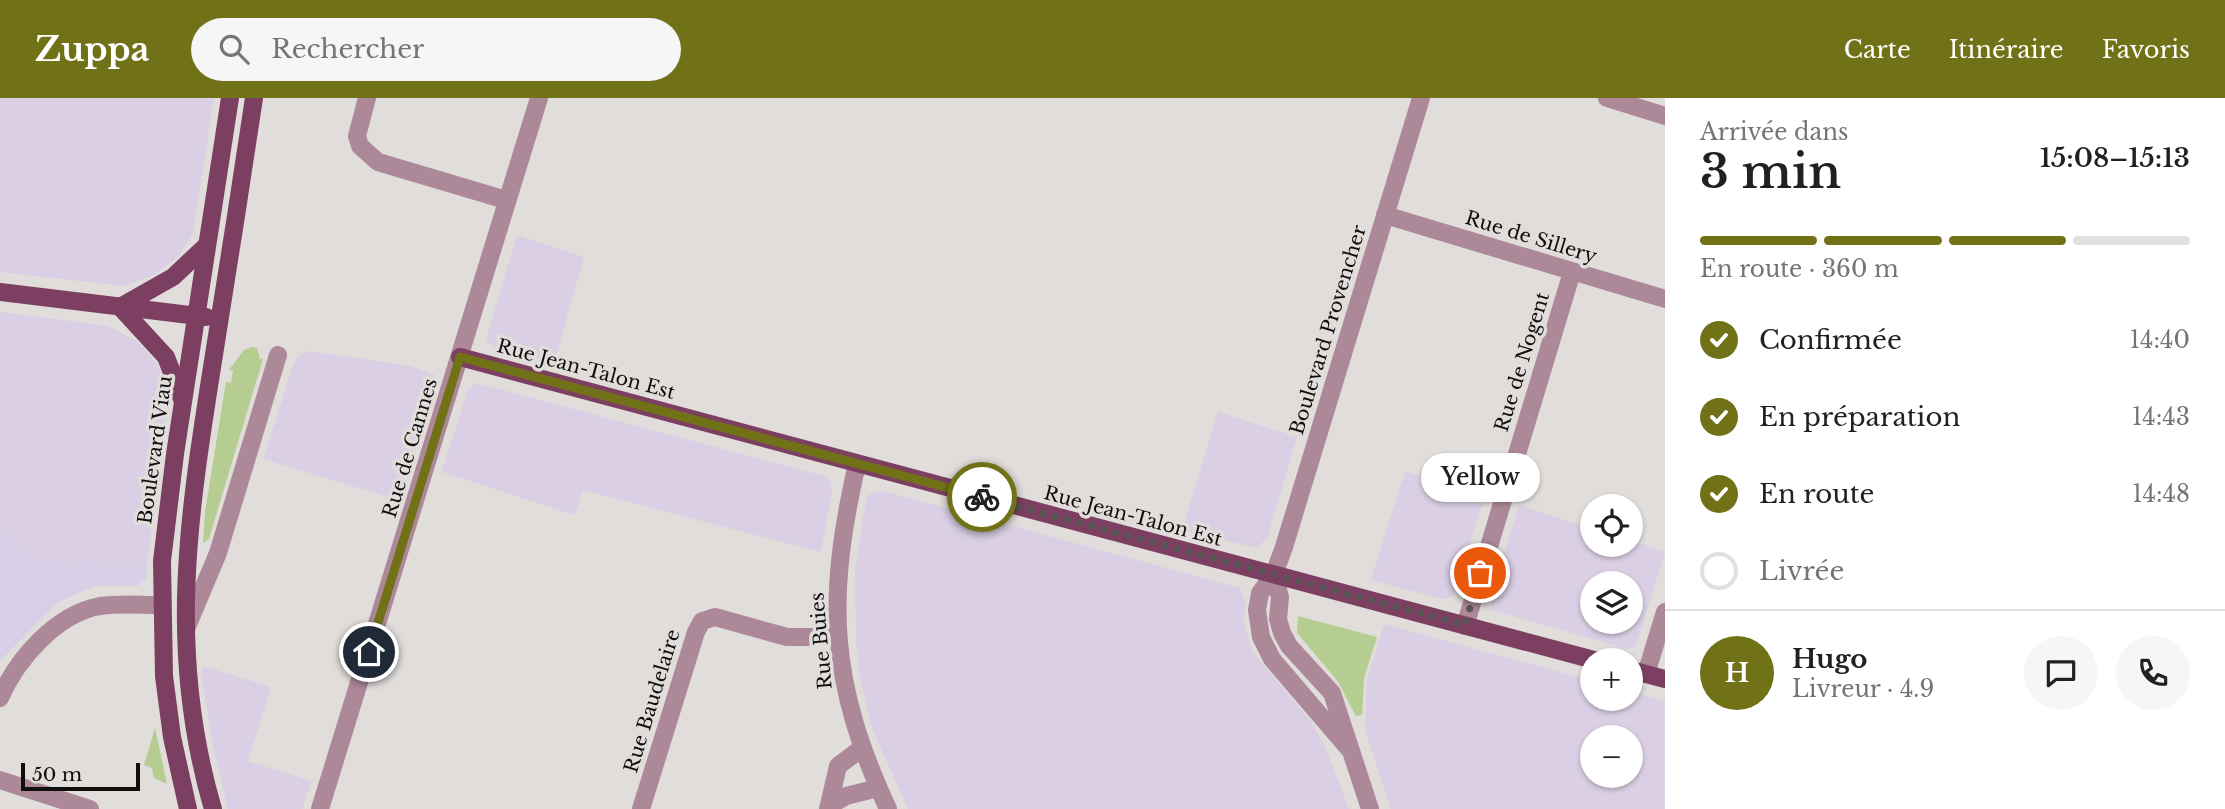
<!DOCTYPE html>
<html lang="fr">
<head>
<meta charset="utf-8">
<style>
	:root { --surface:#fff; --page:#f6f6f6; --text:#202124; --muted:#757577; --line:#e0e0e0; --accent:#717218 }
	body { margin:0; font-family:"Libre Baskerville",serif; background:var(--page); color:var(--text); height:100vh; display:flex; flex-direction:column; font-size:26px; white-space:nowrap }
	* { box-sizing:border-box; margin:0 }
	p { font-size:23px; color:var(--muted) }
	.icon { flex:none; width:38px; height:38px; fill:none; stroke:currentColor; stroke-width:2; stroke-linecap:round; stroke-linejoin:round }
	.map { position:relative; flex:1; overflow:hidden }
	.drawer { display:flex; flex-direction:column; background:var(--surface); width:560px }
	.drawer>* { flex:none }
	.controls { position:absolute; left:1580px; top:396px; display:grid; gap:14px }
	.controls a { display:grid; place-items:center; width:63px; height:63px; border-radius:50%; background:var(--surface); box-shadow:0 2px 5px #0004; font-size:35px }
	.scale { position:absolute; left:21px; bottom:18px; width:119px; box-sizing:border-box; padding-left:7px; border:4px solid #100f0e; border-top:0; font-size:19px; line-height:24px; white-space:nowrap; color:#100f0e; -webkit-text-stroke:5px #e0dddb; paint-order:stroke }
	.pin { position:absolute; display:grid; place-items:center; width:60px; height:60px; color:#fff; margin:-30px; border:4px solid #fff; border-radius:50%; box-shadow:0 2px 7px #0007 }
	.courier { position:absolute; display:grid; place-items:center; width:70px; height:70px; margin:-35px; border:5px solid #717218; border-radius:50%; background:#fff; color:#222; box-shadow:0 2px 9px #0007 }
	.bubble { position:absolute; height:49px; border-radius:24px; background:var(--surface); box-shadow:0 2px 5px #0004; font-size:23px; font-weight:600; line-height:49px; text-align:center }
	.headline em { font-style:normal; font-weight:600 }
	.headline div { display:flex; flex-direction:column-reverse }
	.headline { display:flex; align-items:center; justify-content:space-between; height:119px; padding:0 35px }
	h1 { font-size:46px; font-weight:600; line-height:52px }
	.bar { display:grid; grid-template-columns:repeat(4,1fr); gap:10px 7px; align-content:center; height:84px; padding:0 35px }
	.bar i { height:9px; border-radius:5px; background:var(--line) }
	.bar .active { background:var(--accent) }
	.bar p { grid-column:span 4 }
	.line { display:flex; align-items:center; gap:18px; padding:0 35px; border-top:2px solid var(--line) }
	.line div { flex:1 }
	.round { display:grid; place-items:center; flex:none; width:74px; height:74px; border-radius:37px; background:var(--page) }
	ol { padding:0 35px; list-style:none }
	li { display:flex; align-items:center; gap:21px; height:77px }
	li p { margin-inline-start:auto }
	li .icon { padding:7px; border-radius:50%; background:var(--accent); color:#fff; stroke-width:4 }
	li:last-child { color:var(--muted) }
	li i { width:38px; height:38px; border:4px solid var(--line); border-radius:50% }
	header { display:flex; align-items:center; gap:42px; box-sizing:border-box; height:98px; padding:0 35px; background:var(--accent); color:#fff }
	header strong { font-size:33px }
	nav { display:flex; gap:38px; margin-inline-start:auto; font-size:24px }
	.search { width:490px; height:63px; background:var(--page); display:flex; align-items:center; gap:18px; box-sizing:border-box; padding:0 24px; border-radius:38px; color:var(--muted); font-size:26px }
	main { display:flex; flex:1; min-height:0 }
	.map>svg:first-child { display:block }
</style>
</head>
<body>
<header>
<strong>Zuppa</strong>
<div class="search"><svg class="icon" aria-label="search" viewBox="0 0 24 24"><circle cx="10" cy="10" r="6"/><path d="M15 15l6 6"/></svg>Rechercher</div>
<nav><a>Carte</a><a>Itinéraire</a><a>Favoris</a></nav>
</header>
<main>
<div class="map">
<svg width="1665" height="711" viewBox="0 0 1665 711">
	<rect width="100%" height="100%" fill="#e0dddb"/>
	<g fill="#dacfe4" fill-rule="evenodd">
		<path d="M 0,0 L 214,0 L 193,135 L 179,158 L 154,177 L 123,188 L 0,174 Z"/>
		<path d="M 517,137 L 584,159 L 554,265 L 493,249 L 486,242 Z"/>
		<path d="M 0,214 L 108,228 L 138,244 L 157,266 L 166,289 L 166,314 L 147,469 L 33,465 L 0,432 Z"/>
		<path d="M 310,253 L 410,268 L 435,277 L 398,402 L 263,361 L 294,265 L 300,256 Z"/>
		<path d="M 476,285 L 824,378 L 830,383 L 832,392 L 821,454 L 583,392 L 575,417 L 442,374 L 468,291 Z"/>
		<path d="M 1218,314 L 1297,339 L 1267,440 L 1257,450 L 1182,432 Z"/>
		<path d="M 1405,373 L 1485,397 L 1454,495 L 1449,500 L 1442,501 L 1371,482 Z"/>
		<path d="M 883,393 L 1240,490 L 1245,503 L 1244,526 L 1252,553 L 1312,625 L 1325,648 L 1349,711 L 908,711 L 873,633 L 861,585 L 856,544 L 855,474 L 863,418 L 868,398 L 876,393 Z"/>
		<path d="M 1519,407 L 1592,431 L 1592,446 L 1631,446 L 1631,443 L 1665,454 L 1636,548 L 1627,551 L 1492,512 L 1490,503 ZM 1592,485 L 1631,485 L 1631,523 L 1592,523 Z"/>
		<path d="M 1384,526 L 1592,583 L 1592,600 L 1631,600 L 1631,594 L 1665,603 L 1665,711 L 1391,711 L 1365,632 L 1367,581 ZM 1592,639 L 1631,639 L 1631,677 L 1592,677 Z"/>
		<path d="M 203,568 L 271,589 L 248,663 L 311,683 L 302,711 L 228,711 L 213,647 L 201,575 Z"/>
	</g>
	<path fill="#d7d0e6" d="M 0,432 L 33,465 L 147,469 L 146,480 L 137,488 L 96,488 L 69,499 L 56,506 L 0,563 Z"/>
	<g fill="#b5cd90">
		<path d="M 252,249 L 257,250 L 260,261 L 263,261 L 209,441 L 203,445 L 205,414 L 226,284 L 231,285 L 233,273 L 229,272 L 244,252 Z"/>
		<path d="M 1298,518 L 1377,539 L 1364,580 L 1362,617 L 1356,618 L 1337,582 L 1297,535 Z"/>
		<path d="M 155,630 L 167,686 L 154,680 L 152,670 L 144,667 Z"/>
	</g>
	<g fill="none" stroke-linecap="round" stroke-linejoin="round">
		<g stroke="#ac8899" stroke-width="18">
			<path d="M 367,0 L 357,38 L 360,48 L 378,64 L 506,102"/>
			<path d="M 1607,0 L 1665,18"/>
			<path d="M 1385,117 L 1665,201"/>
			<path d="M 857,366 C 826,502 829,583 888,711"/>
			<path d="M 1274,476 L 1280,499 L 1278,521 L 1282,535 L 1289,548 L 1332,595 L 1370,711"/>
			<path d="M 1465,528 L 1572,174"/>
			<path d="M 186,531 L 218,455 L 278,257"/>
			<path d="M 1646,576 L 1665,514"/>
			<path d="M 0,600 C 17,561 56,516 100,508 C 120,505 141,507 160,507"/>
			<path d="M 1349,651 L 1272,561 L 1261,539 L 1257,512 L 1260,495 L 1274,476 L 1284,449 L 1421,0"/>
			<path d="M 0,682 L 90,711"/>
			<path d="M 829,708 L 846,698 L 878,690"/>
			<path d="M 320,711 L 539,0"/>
			<path d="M 641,711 L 696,534 L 702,523 L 715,519 L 787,539 L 838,539"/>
			<path d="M 828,711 L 838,668 L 862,650"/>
		</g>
		<g stroke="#7c3f61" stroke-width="18">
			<path d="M 0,194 L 206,219"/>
			<path d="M 120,209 L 166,259 L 182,301"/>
			<path d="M 120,209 L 173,179 L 207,147"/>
			<path d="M 460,259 L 1594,562"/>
			<path d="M 1631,572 L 1665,581"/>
			<path d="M 188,711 L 172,639 L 164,578 L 162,463 L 175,356 L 230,0"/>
			<path d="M 213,711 C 167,555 188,420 213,263 C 227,175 241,88 254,0"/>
		</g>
	</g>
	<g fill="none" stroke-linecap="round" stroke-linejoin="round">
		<path stroke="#595756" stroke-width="7" stroke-dasharray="0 12.6" d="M 982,399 L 1465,527 L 1480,475"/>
		<path stroke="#717218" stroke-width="9" d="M 369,554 L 460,259 L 982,399"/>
	</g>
	<g text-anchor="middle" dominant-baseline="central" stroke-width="7" stroke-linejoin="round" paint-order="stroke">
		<g font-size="19" fill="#100f0e" stroke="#e0dddb">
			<text transform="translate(1531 139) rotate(17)">Rue de Sillery</text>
			<text transform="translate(1328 232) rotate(-73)">Boulevard Provencher</text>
			<text transform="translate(1522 264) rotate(-73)">Rue de Nogent</text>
			<text transform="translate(586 271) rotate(15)">Rue Jean-Talon Est</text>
			<text transform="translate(410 350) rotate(-73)">Rue de Cannes</text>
			<text transform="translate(155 352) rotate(-82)">Boulevard Viau</text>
			<text transform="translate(1133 418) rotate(15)">Rue Jean-Talon Est</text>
			<text transform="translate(821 543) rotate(-95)">Rue Buies</text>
			<text transform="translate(652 603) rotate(-73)">Rue Baudelaire</text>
		</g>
	</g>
</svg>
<div class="controls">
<a><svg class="icon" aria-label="locate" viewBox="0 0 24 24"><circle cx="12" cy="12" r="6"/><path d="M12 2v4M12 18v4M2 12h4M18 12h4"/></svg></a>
<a><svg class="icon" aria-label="layers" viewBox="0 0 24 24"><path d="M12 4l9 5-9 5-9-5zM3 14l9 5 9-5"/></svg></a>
<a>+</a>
<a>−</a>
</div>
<div class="scale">50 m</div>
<div class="pin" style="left:1480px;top:475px;background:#ea580c"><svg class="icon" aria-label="bag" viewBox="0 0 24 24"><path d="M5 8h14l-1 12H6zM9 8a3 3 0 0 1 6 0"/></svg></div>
<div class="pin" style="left:369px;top:554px;background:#1f2937"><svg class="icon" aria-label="home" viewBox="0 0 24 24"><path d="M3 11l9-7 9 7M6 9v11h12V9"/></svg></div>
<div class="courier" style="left:982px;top:399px"><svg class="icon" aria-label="bike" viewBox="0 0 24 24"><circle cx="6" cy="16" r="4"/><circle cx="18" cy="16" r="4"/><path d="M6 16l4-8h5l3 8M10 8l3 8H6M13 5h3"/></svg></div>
<div class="bubble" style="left:1421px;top:355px;width:119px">Yellow</div>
</div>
<section class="drawer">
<div class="headline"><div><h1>3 min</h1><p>Arrivée dans</p></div><em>15:08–15:13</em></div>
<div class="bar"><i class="active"></i><i class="active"></i><i class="active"></i><i></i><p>En route · 360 m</p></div>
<ol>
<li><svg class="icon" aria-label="check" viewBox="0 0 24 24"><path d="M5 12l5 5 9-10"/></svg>Confirmée<p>14:40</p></li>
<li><svg class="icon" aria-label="check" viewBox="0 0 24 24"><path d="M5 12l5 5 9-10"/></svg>En préparation<p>14:43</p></li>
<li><svg class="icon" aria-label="check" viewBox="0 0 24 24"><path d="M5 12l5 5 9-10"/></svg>En route<p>14:48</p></li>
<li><i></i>Livrée</li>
</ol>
<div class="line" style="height:126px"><b class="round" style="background:var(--accent);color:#fff">H</b><div><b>Hugo</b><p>Livreur · 4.9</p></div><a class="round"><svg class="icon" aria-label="chat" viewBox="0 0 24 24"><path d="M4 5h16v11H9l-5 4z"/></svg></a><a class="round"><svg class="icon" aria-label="phone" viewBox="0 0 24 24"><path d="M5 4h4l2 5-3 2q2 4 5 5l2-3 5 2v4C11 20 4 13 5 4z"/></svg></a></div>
</section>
</main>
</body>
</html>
